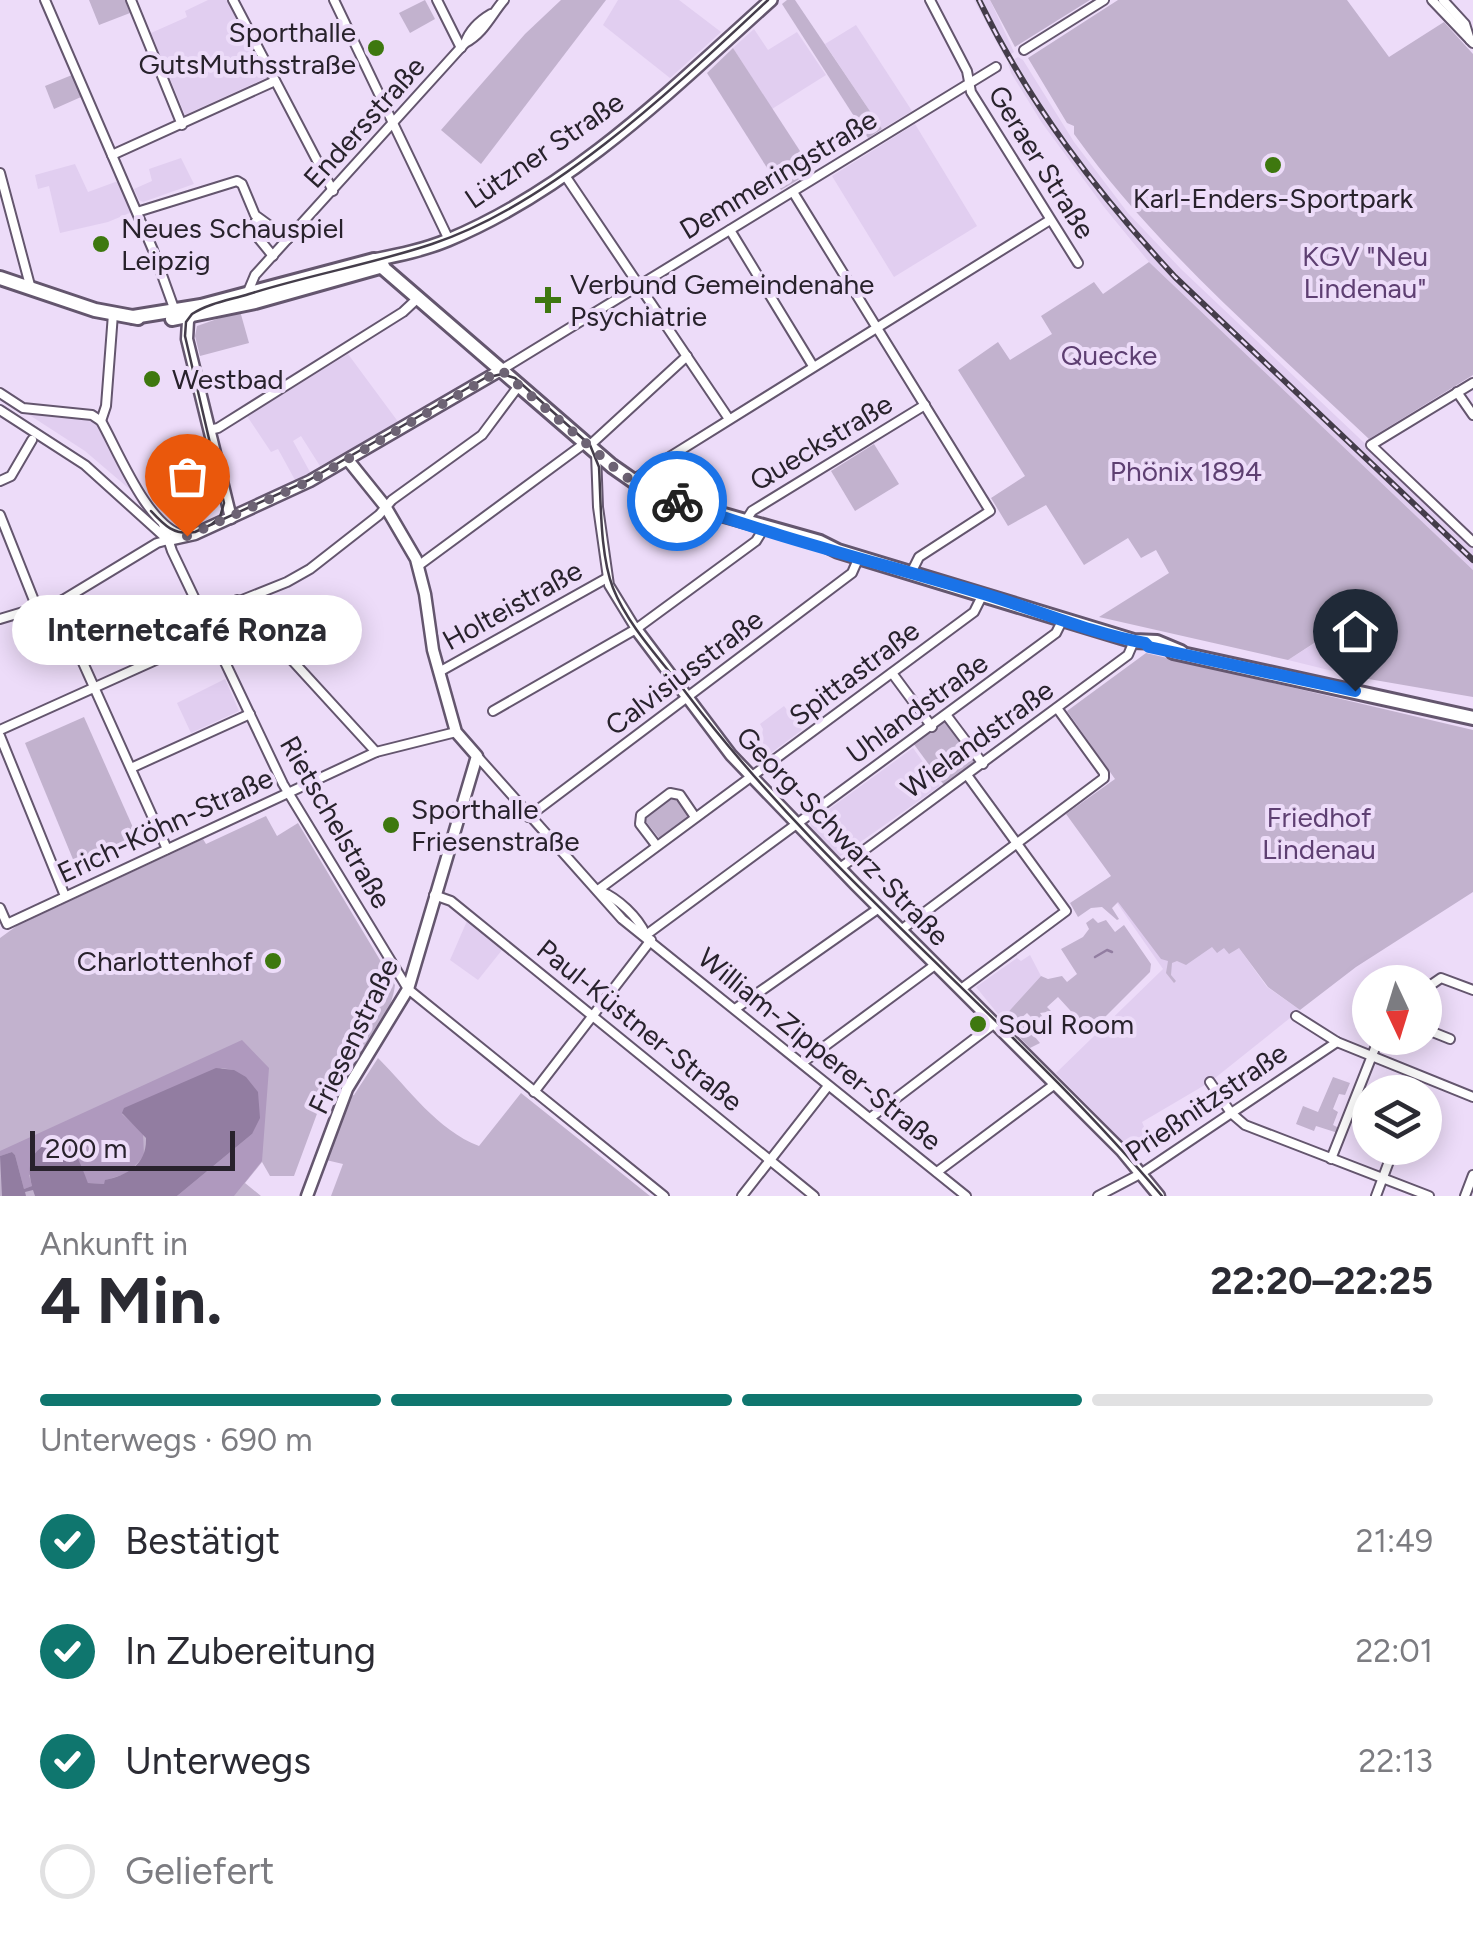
<!DOCTYPE html>
<html lang="de">
<head>
<meta charset="utf-8">
<style>
	:root { --surface:#fff; --page:#f2f2f3; --text:#2b2b33; --muted:#7c7c81; --line:#e1e1e2; --accent:#0f766e }
	body { margin:0; font-family:Figtree,sans-serif; background:var(--page); color:var(--text); height:100vh; display:flex; flex-direction:column; font-size:38px; white-space:nowrap }
	* { box-sizing:border-box; margin:0 }
	p { font-size:32px; color:var(--muted) }
	.icon { flex:none; width:55px; height:55px; fill:none; stroke:currentColor; stroke-width:2; stroke-linecap:round; stroke-linejoin:round }
	.map { position:relative; height:1196px; overflow:hidden }
	.details { display:flex; flex-direction:column; background:var(--surface); flex:1 }
	.details>* { flex:none }
	.needle { width:65px; rotate:176deg }
	.controls { position:absolute; left:1352px; top:965px; display:grid; gap:20px }
	.controls a { display:grid; place-items:center; width:90px; height:90px; border-radius:50%; background:var(--surface); box-shadow:0 5px 25px #0003; font-size:50px }
	.scale { position:absolute; left:30px; bottom:25px; width:205px; box-sizing:border-box; padding-left:10px; border:5px solid #28222c; border-top:0; font-size:28px; line-height:35px; white-space:nowrap; color:#28222c; -webkit-text-stroke:8px #eddcf9; paint-order:stroke }
	.pin { position:absolute; display:grid; place-items:center; width:85px; height:85px; color:#fff; margin:-102px -42px; border-radius:50% 50% 50% 0; rotate:-45deg; box-shadow:0 0 10px #0007 }
	.pin .icon { rotate:45deg }
	.courier { position:absolute; display:grid; place-items:center; width:100px; height:100px; margin:-50px; border:8px solid #1a73e8; border-radius:50%; background:#fff; color:#222; box-shadow:0 2px 12px #0007 }
	.bubble { position:absolute; height:70px; border-radius:35px; background:var(--surface); box-shadow:0 5px 25px #0003; font-size:32px; font-weight:700; line-height:70px; text-align:center }
	.head em { font-style:normal; font-weight:700 }
	.head div { display:flex; flex-direction:column-reverse }
	.head { display:flex; align-items:center; justify-content:space-between; height:170px; padding:0 40px }
	h1 { font-size:65px; font-weight:700; line-height:75px }
	.bar { display:grid; grid-template-columns:repeat(4,1fr); gap:15px 10px; align-content:center; height:120px; padding:0 40px }
	.bar i { height:12px; border-radius:8px; background:var(--line) }
	.bar .on { background:var(--accent) }
	.bar p { grid-column:span 4 }
	ol { padding:0 40px; list-style:none }
	li { display:flex; align-items:center; gap:30px; height:110px }
	li p { margin-inline-start:auto }
	li .icon { padding:10px; border-radius:50%; background:var(--accent); color:#fff; stroke-width:4 }
	li:last-child { color:var(--muted) }
	li i { width:55px; height:55px; border:5px solid var(--line); border-radius:50% }
	.map>svg:first-child { display:block }
</style>
</head>
<body>
<div class="map">
<svg width="1473" height="1196" viewBox="0 0 1473 1196">
	<rect width="100%" height="100%" fill="#eddcf9"/>
	<g fill="#e1cef0">
		<path d="M 208,0 L 227,0 L 266,78 L 185,115 L 151,33 L 187,17 L 185,11 Z"/>
		<path d="M 618,0 L 679,0 L 721,32 L 670,78 L 603,25 Z"/>
		<path d="M 974,0 L 990,0 L 1014,52 L 1005,58 Z"/>
		<path d="M 856,25 L 912,111 L 882,129 L 825,44 Z"/>
		<path d="M 754,29 L 768,50 L 797,32 L 826,75 L 772,109 L 733,48 Z"/>
		<path d="M 1018,57 L 1023,60 L 1074,142 L 1128,213 L 1181,269 L 1473,546 L 1473,570 L 1149,262 L 1104,207 L 1042,123 L 1011,73 L 1008,63 Z"/>
		<path d="M 915,124 L 977,226 L 894,277 L 832,176 Z"/>
		<path d="M 181,158 L 194,184 L 143,202 L 139,200 L 134,189 L 152,181 L 149,169 Z"/>
		<path d="M 75,164 L 88,192 L 118,181 L 132,212 L 108,222 L 60,233 L 49,186 L 38,189 L 35,175 Z"/>
		<path d="M 348,354 L 399,423 L 320,466 L 301,436 L 293,441 L 310,472 L 295,480 L 278,449 L 271,452 L 247,416 Z"/>
		<path d="M 0,396 L 20,409 L 89,417 L 97,422 L 140,498 L 85,451 Z"/>
		<path d="M 1345,624 L 1375,662 L 1357,677 L 1288,660 Z"/>
		<path d="M 225,679 L 239,711 L 191,733 L 177,703 Z"/>
		<path d="M 784,706 L 802,730 L 771,753 L 761,741 L 763,729 L 760,724 Z"/>
		<path d="M 913,748 L 940,786 L 839,857 L 811,827 L 810,823 Z"/>
		<path d="M 1133,863 L 1239,948 L 1267,987 L 1300,1010 L 1210,1082 L 1142,1122 L 1145,1129 L 1139,1142 L 1130,1149 L 1056,1073 L 1163,969 L 1106,887 L 1098,885 Z"/>
		<path d="M 467,921 L 502,950 L 478,980 L 450,960 Z"/>
		<path d="M 1030,955 L 1041,976 L 1002,1019 L 976,987 L 1017,958 L 1021,961 Z"/>
	</g>
	<g fill="#c2b2ce">
		<path d="M 89,0 L 125,0 L 130,13 L 99,25 Z"/>
		<path d="M 425,0 L 435,19 L 410,33 L 399,13 Z"/>
		<path d="M 561,0 L 606,0 L 481,164 L 441,130 L 525,34 Z"/>
		<path d="M 787,0 L 795,0 L 882,129 L 868,138 L 782,4 Z"/>
		<path d="M 990,0 L 1090,0 L 1015,47 Z"/>
		<path d="M 1118,0 L 1347,0 L 1389,57 L 1444,22 L 1473,54 L 1473,375 L 1369,439 C 1267,342 1156,249 1074,134 L 1074,126 L 1067,123 L 1028,58 Z"/>
		<path d="M 733,48 L 813,171 L 781,190 L 707,73 Z"/>
		<path d="M 72,75 L 81,97 L 54,109 L 45,86 Z"/>
		<path d="M 1149,262 L 1473,570 L 1473,697 L 1357,677 L 1376,662 L 1345,623 L 1288,660 L 1099,617 L 1169,573 L 1156,550 L 1141,558 L 1128,538 L 1084,565 L 1046,505 L 1008,526 L 991,498 L 1025,476 L 958,370 L 998,342 L 1010,360 L 1052,334 L 1041,316 L 1094,282 L 1103,294 Z"/>
		<path d="M 240,311 L 249,343 L 200,356 L 195,336 L 197,326 Z"/>
		<path d="M 874,444 L 899,484 L 855,511 L 831,471 Z"/>
		<path d="M 1146,653 L 1473,730 L 1473,892 L 1356,967 L 1300,1010 L 1268,987 L 1239,948 L 1229,954 L 1224,948 L 1217,953 L 1212,947 L 1186,965 L 1177,961 L 1172,963 L 1171,975 L 1176,981 L 1174,983 L 1166,973 L 1168,961 L 1161,959 L 1118,902 L 1112,908 L 1119,919 L 1117,920 L 1102,907 L 1091,908 L 1078,917 L 1070,903 L 1111,876 L 1066,814 L 1115,779 L 1067,711 Z"/>
		<path d="M 84,717 L 139,841 L 77,869 L 25,743 Z"/>
		<path d="M 946,719 L 977,762 L 944,785 L 913,743 Z"/>
		<path d="M 672,797 L 679,798 L 688,812 L 687,818 L 659,838 L 643,818 Z"/>
		<path d="M 266,816 L 277,836 L 298,823 L 395,985 C 390,1025 355,1052 340,1088 L 328,1084 L 294,1176 L 270,1176 L 262,1162 L 245,1183 L 261,1196 L 0,1196 L 0,938 L 18,925 L 203,839 L 206,844 Z"/>
		<path d="M 1093,918 L 1098,923 L 1106,920 L 1115,932 L 1124,925 L 1151,964 L 1150,972 L 1090,1032 L 1058,997 L 1047,1007 L 1054,1014 L 1051,1017 L 1047,1012 L 1040,1013 L 1046,1022 L 1041,1027 L 1027,1013 L 1020,1019 L 1040,1043 L 1030,1048 L 1002,1019 L 1041,976 L 1048,979 L 1062,976 L 1067,982 L 1077,974 L 1061,949 L 1083,937 L 1089,929 L 1086,923 Z"/>
		<path d="M 378,1058 C 409,1089 437,1130 479,1146 L 521,1093 L 650,1196 L 331,1196 L 343,1164 L 326,1160 L 348,1097 L 354,1095 Z"/>
		<path d="M 1333,1077 L 1350,1083 L 1345,1095 L 1339,1094 L 1333,1109 L 1338,1112 L 1333,1125 L 1339,1128 L 1338,1133 L 1316,1126 L 1314,1131 L 1296,1124 L 1303,1106 L 1318,1112 Z"/>
	</g>
	<path fill="#af99be" d="M 242,1040 L 269,1068 L 262,1161 L 234,1196 L 177,1196 L 252,1134 L 234,1070 L 222,1068 L 122,1114 L 143,1133 L 144,1156 L 128,1173 L 106,1180 L 104,1184 L 88,1183 L 78,1166 L 77,1155 L 29,1175 L 32,1186 L 24,1189 L 15,1155 L 12,1152 L 0,1156 L 0,1151 Z"/>
	<path fill="#927da1" d="M 216,1068 L 234,1070 L 246,1077 L 258,1092 L 260,1118 L 252,1134 L 177,1196 L 35,1196 L 33,1190 L 25,1192 L 26,1196 L 2,1196 L 0,1156 L 12,1152 L 15,1155 L 24,1189 L 32,1186 C 24,1157 38,1144 65,1137 C 73,1144 84,1172 88,1183 L 104,1184 L 105,1180 C 128,1175 147,1164 146,1138 L 122,1113 L 124,1108 Z"/>
	<g fill="none" stroke-linecap="round" stroke-linejoin="round">
		<path stroke="#927da1" stroke-width="2.5" d="M 1095,957 L 1107,950 L 1112,952"/>
		<g stroke="#64566e" stroke-width="12">
			<g id="minor">
				<path d="M 45,0 L 153,250 L 175,311"/>
				<path d="M 131,0 L 182,125"/>
				<path d="M 233,0 L 333,191"/>
				<path d="M 334,0 L 449,240"/>
				<path d="M 437,0 L 461,48"/>
				<path d="M 930,0 L 967,71 L 971,92 L 1078,263"/>
				<path d="M 1432,0 L 1473,43"/>
				<path d="M 1443,0 L 1465,24 L 1470,40"/>
				<path d="M 465,43 C 470,29 479,21 491,14"/>
				<path d="M 1024,50 L 1104,0"/>
				<path d="M 112,155 L 275,81"/>
				<path d="M 0,173 L 31,289"/>
				<path d="M 564,174 L 729,419"/>
				<path d="M 793,192 L 990,511 L 919,557 L 911,573"/>
				<path d="M 137,212 L 237,181 L 242,184 L 255,215 L 288,239"/>
				<path d="M 258,218 L 251,229 L 273,256"/>
				<path d="M 730,230 L 813,366"/>
				<path d="M 247,294 L 255,275 L 465,43 C 484,33 491,15 504,0"/>
				<path d="M 501,370 L 996,67"/>
				<path d="M 1473,383 L 1371,445 L 1473,542"/>
				<path d="M 1457,392 L 1473,415"/>
				<path d="M 0,393 L 23,408 L 92,415 L 101,421 C 118,451 148,527 183,535"/>
				<path d="M 0,410 L 85,465 L 168,540"/>
				<path d="M 101,421 L 106,406 L 113,314"/>
				<path d="M 209,430 L 218,428 L 403,312 L 419,297"/>
				<path d="M 589,446 L 687,356"/>
				<path d="M 596,453 L 598,507 L 609,585 L 636,629"/>
				<path d="M 0,481 L 11,476 L 32,440"/>
				<path d="M 631,481 L 1050,220"/>
				<path d="M 0,515 L 37,608"/>
				<path d="M 745,522 L 752,511 L 925,405"/>
				<path d="M 163,524 L 172,551 L 283,784 L 408,989 L 664,1196"/>
				<path d="M 418,566 L 585,443"/>
				<path d="M 63,600 L 80,656 L 167,849"/>
				<path d="M 237,600 L 376,752"/>
				<path d="M 0,619 L 63,600 L 157,543 L 168,540"/>
				<path d="M 439,672 L 607,578"/>
				<path d="M 892,673 L 932,727"/>
				<path d="M 493,711 L 636,629 L 756,541 L 764,528"/>
				<path d="M 947,716 L 983,764"/>
				<path d="M 0,730 L 160,658 L 212,612 L 287,582 L 310,569 L 379,515 L 392,500 L 482,435 L 520,384"/>
				<path d="M 0,736 L 65,896"/>
				<path d="M 477,756 L 622,919 L 966,1196"/>
				<path d="M 131,768 L 250,714"/>
				<path d="M 528,817 L 852,573 L 859,557"/>
				<path d="M 656,845 L 640,824 L 641,815 L 670,793 L 680,795 L 695,817"/>
				<path d="M 840,868 L 1128,655 L 1134,641"/>
				<path d="M 598,890 L 974,612 L 983,594"/>
				<path d="M 600,891 C 618,898 638,917 646,935"/>
				<path d="M 434,895 L 451,901 L 814,1196"/>
				<path d="M 0,908 L 7,924 L 376,752 L 456,732"/>
				<path d="M 901,930 L 1104,778 L 1104,773 L 1057,708"/>
				<path d="M 646,935 L 1056,633 L 1063,619"/>
				<path d="M 961,989 L 1066,911 L 967,775"/>
				<path d="M 1425,989 L 1441,978 L 1473,990"/>
				<path d="M 735,1009 L 879,908"/>
				<path d="M 1296,1016 L 1337,1042 L 1473,1097"/>
				<path d="M 1425,1029 L 1450,1039"/>
				<path d="M 802,1063 L 935,965"/>
				<path d="M 1210,1082 L 1231,1113 L 1245,1125 L 1429,1196"/>
				<path d="M 534,1092 L 651,940"/>
				<path d="M 870,1118 L 995,1023"/>
				<path d="M 1331,1159 L 1379,1038"/>
				<path d="M 937,1172 L 1055,1084"/>
				<path d="M 742,1196 L 828,1086"/>
				<path d="M 1098,1196 L 1142,1173 L 1337,1042"/>
				<path d="M 1376,1196 L 1394,1148"/>
				<path d="M 1465,1196 L 1473,1175"/>
			</g>
		</g>
		<g stroke="#64566e" stroke-width="15">
			<g id="tertiary">
				<path d="M 194,311 L 188,321 L 187,339 L 231,518"/>
				<path d="M 168,540 L 195,534 L 310,481 L 501,370"/>
				<path d="M 636,629 L 731,755 L 855,884 L 1122,1151 L 1159,1196"/>
				<path d="M 307,1196 L 347,1089 L 408,989 L 477,756 L 456,732 L 433,650 L 425,594 L 416,559 L 385,506 L 348,460"/>
			</g>
		</g>
		<g stroke="#64566e" stroke-width="16">
			<path id="secondary" d="M 374,260 C 399,255 424,250 448,240 C 573,188 672,89 771,0"/>
		</g>
		<g stroke="#64566e" stroke-width="18">
			<g id="primary">
				<path d="M 0,278 L 95,310 L 138,318"/>
				<path d="M 133,317 L 201,306 L 374,260 L 612,466 L 645,489 L 685,504 L 820,542 L 838,551 L 1134,641 L 1157,642 L 1181,652"/>
				<path d="M 172,319 L 255,302 L 383,266"/>
				<path d="M 1173,652 L 1473,718"/>
			</g>
		</g>
		<use href="#minor" stroke="#fff" stroke-width="8"/>
		<use href="#tertiary" stroke="#fff" stroke-width="10"/>
		<use href="#secondary" stroke="#fff" stroke-width="11"/>
		<use href="#primary" stroke="#fff" stroke-width="12"/>
		<g stroke="#443d4a" stroke-width="2.5">
			<path d="M 151,511 C 164,525 174,536 195,532 L 309,480 L 485,378 L 502,374 L 515,378 L 590,445 L 599,467 C 601,502 600,555 613,588 C 628,626 662,661 687,694 C 826,878 1013,1020 1162,1196"/>
			<path d="M 212,524 L 220,517 L 224,503 L 185,336 L 186,322 L 192,314 C 209,303 230,300 249,294 C 309,275 372,264 432,244 C 553,204 676,86 768,0"/>
		</g>
		<g stroke="#443d4a" stroke-width="6">
			<path id="rail" d="M 979,0 C 1029,104 1097,193 1175,277 L 1473,560"/>
		</g>
		<use href="#rail" stroke="#eddcf9" stroke-width="2.5" stroke-dasharray="8" stroke-linecap="butt"/>
	</g>
	<g fill="none" stroke-linecap="round" stroke-linejoin="round">
		<path stroke="#6d6374" stroke-width="10" stroke-dasharray="0 18" d="M 187,536 L 310,481 L 501,370 L 624,476 L 677,501"/>
		<path stroke="#1a73e8" stroke-width="12" d="M 677,501 C 778,538 880,563 984,594 C 1037,610 1090,633 1145,643 L 1149,647 L 1355,691"/>
	</g>
	<g fill="#3e780f" stroke="#eddcf9" stroke-width="4">
		<circle cx="376" cy="48" r="10"/>
		<circle cx="1273" cy="165" r="10"/>
		<circle cx="101" cy="244" r="10"/>
		<path d="M543 285h10v10h10v10h-10v10h-10v-10h-10v-10h10z"/>
		<circle cx="152" cy="379" r="10"/>
		<circle cx="391" cy="825" r="10"/>
		<circle cx="273" cy="961" r="10"/>
		<circle cx="978" cy="1024" r="10"/>
	</g>
	<g text-anchor="middle" dominant-baseline="central" stroke-width="8" stroke-linejoin="round" paint-order="stroke">
		<g font-size="28" fill="#28222c" stroke="#eddcf9" text-anchor="start">
			<text x="356" y="32" text-anchor="end">Sporthalle<tspan x="356" dy="32">GutsMuthsstraße</tspan></text>
			<text x="1273" y="198" text-anchor="middle">Karl-Enders-Sportpark</text>
			<text x="121" y="228">Neues Schauspiel<tspan x="121" dy="32">Leipzig</tspan></text>
			<text x="570" y="284">Verbund Gemeindenahe<tspan x="570" dy="32">Psychiatrie</tspan></text>
			<text x="172" y="379">Westbad</text>
			<text x="411" y="809">Sporthalle<tspan x="411" dy="32">Friesenstraße</tspan></text>
			<text x="253" y="961" text-anchor="end">Charlottenhof</text>
			<text x="998" y="1024">Soul Room</text>
		</g>
		<g font-size="28" fill="#28222c" stroke="#eddcf9">
			<text transform="translate(364 122) rotate(-48)">Endersstraße</text>
			<text transform="translate(544 150) rotate(-34)">Lützner Straße</text>
			<text transform="translate(1042 162) rotate(58)">Geraer Straße</text>
			<text transform="translate(778 174) rotate(-31)">Demmeringstraße</text>
			<text transform="translate(821 442) rotate(-31)">Queckstraße</text>
			<text transform="translate(512 605) rotate(-29)">Holteistraße</text>
			<text transform="translate(684 672) rotate(-37)">Calvisiusstraße</text>
			<text transform="translate(854 673) rotate(-37)">Spittastraße</text>
			<text transform="translate(917 708) rotate(-36)">Uhlandstraße</text>
			<text transform="translate(977 739) rotate(-36)">Wielandstraße</text>
			<text transform="translate(336 822) rotate(60)">Rietschelstraße</text>
			<text transform="translate(165 825) rotate(-25)">Erich-Köhn-Straße</text>
			<text transform="translate(843 836) rotate(46)">Georg-Schwarz-Straße</text>
			<text transform="translate(640 1025) rotate(39)">Paul-Küstner-Straße</text>
			<text transform="translate(353 1036) rotate(-64)">Friesenstraße</text>
			<text transform="translate(820 1049) rotate(39)">William-Zipperer-Straße</text>
			<text transform="translate(1206 1102) rotate(-34)">Prießnitzstraße</text>
		</g>
		<g font-size="28" fill="#5e3f72" stroke="#eddcf9">
			<text x="1365" y="256">KGV "Neu<tspan x="1365" dy="32">Lindenau"</tspan></text>
			<text x="1109" y="355">Quecke</text>
			<text x="1186" y="471">Phönix 1894</text>
			<text x="1319" y="817">Friedhof<tspan x="1319" dy="32">Lindenau</tspan></text>
		</g>
	</g>
</svg>
<div class="controls">
<a><svg class="needle" viewBox="-14 -14 28 28"><path d="M0-13l5 13h-10z" fill="#e53935"/><path d="M0 13l5-13h-10z" fill="#7c7c81"/></svg></a>
<a><svg class="icon" aria-label="layers" viewBox="0 0 24 24"><path d="M12 4l9 5-9 5-9-5zM3 14l9 5 9-5"/></svg></a>
</div>
<div class="scale">200 m</div>
<div class="pin" style="left:187px;top:536px;background:#ea580c"><svg class="icon" aria-label="bag" viewBox="0 0 24 24"><path d="M5 8h14l-1 12H6zM9 8a3 3 0 0 1 6 0"/></svg></div>
<div class="pin" style="left:1355px;top:691px;background:#1f2937"><svg class="icon" aria-label="home" viewBox="0 0 24 24"><path d="M3 11l9-7 9 7M6 9v11h12V9"/></svg></div>
<div class="courier" style="left:677px;top:501px"><svg class="icon" aria-label="bike" viewBox="0 0 24 24"><circle cx="6" cy="16" r="4"/><circle cx="18" cy="16" r="4"/><path d="M6 16l4-8h5l3 8M10 8l3 8H6M13 5h3"/></svg></div>
<div class="bubble" style="left:12px;top:595px;width:350px">Internetcafé Ronza</div>
</div>
<section class="details">
<div class="head"><div><h1>4 Min.</h1><p>Ankunft in</p></div><em>22:20–22:25</em></div>
<div class="bar"><i class="on"></i><i class="on"></i><i class="on"></i><i></i><p>Unterwegs · 690 m</p></div>
<ol>
<li><svg class="icon" aria-label="check" viewBox="0 0 24 24"><path d="M5 12l5 5 9-10"/></svg>Bestätigt<p>21:49</p></li>
<li><svg class="icon" aria-label="check" viewBox="0 0 24 24"><path d="M5 12l5 5 9-10"/></svg>In Zubereitung<p>22:01</p></li>
<li><svg class="icon" aria-label="check" viewBox="0 0 24 24"><path d="M5 12l5 5 9-10"/></svg>Unterwegs<p>22:13</p></li>
<li><i></i>Geliefert</li>
</ol>
</section>
</body>
</html>
